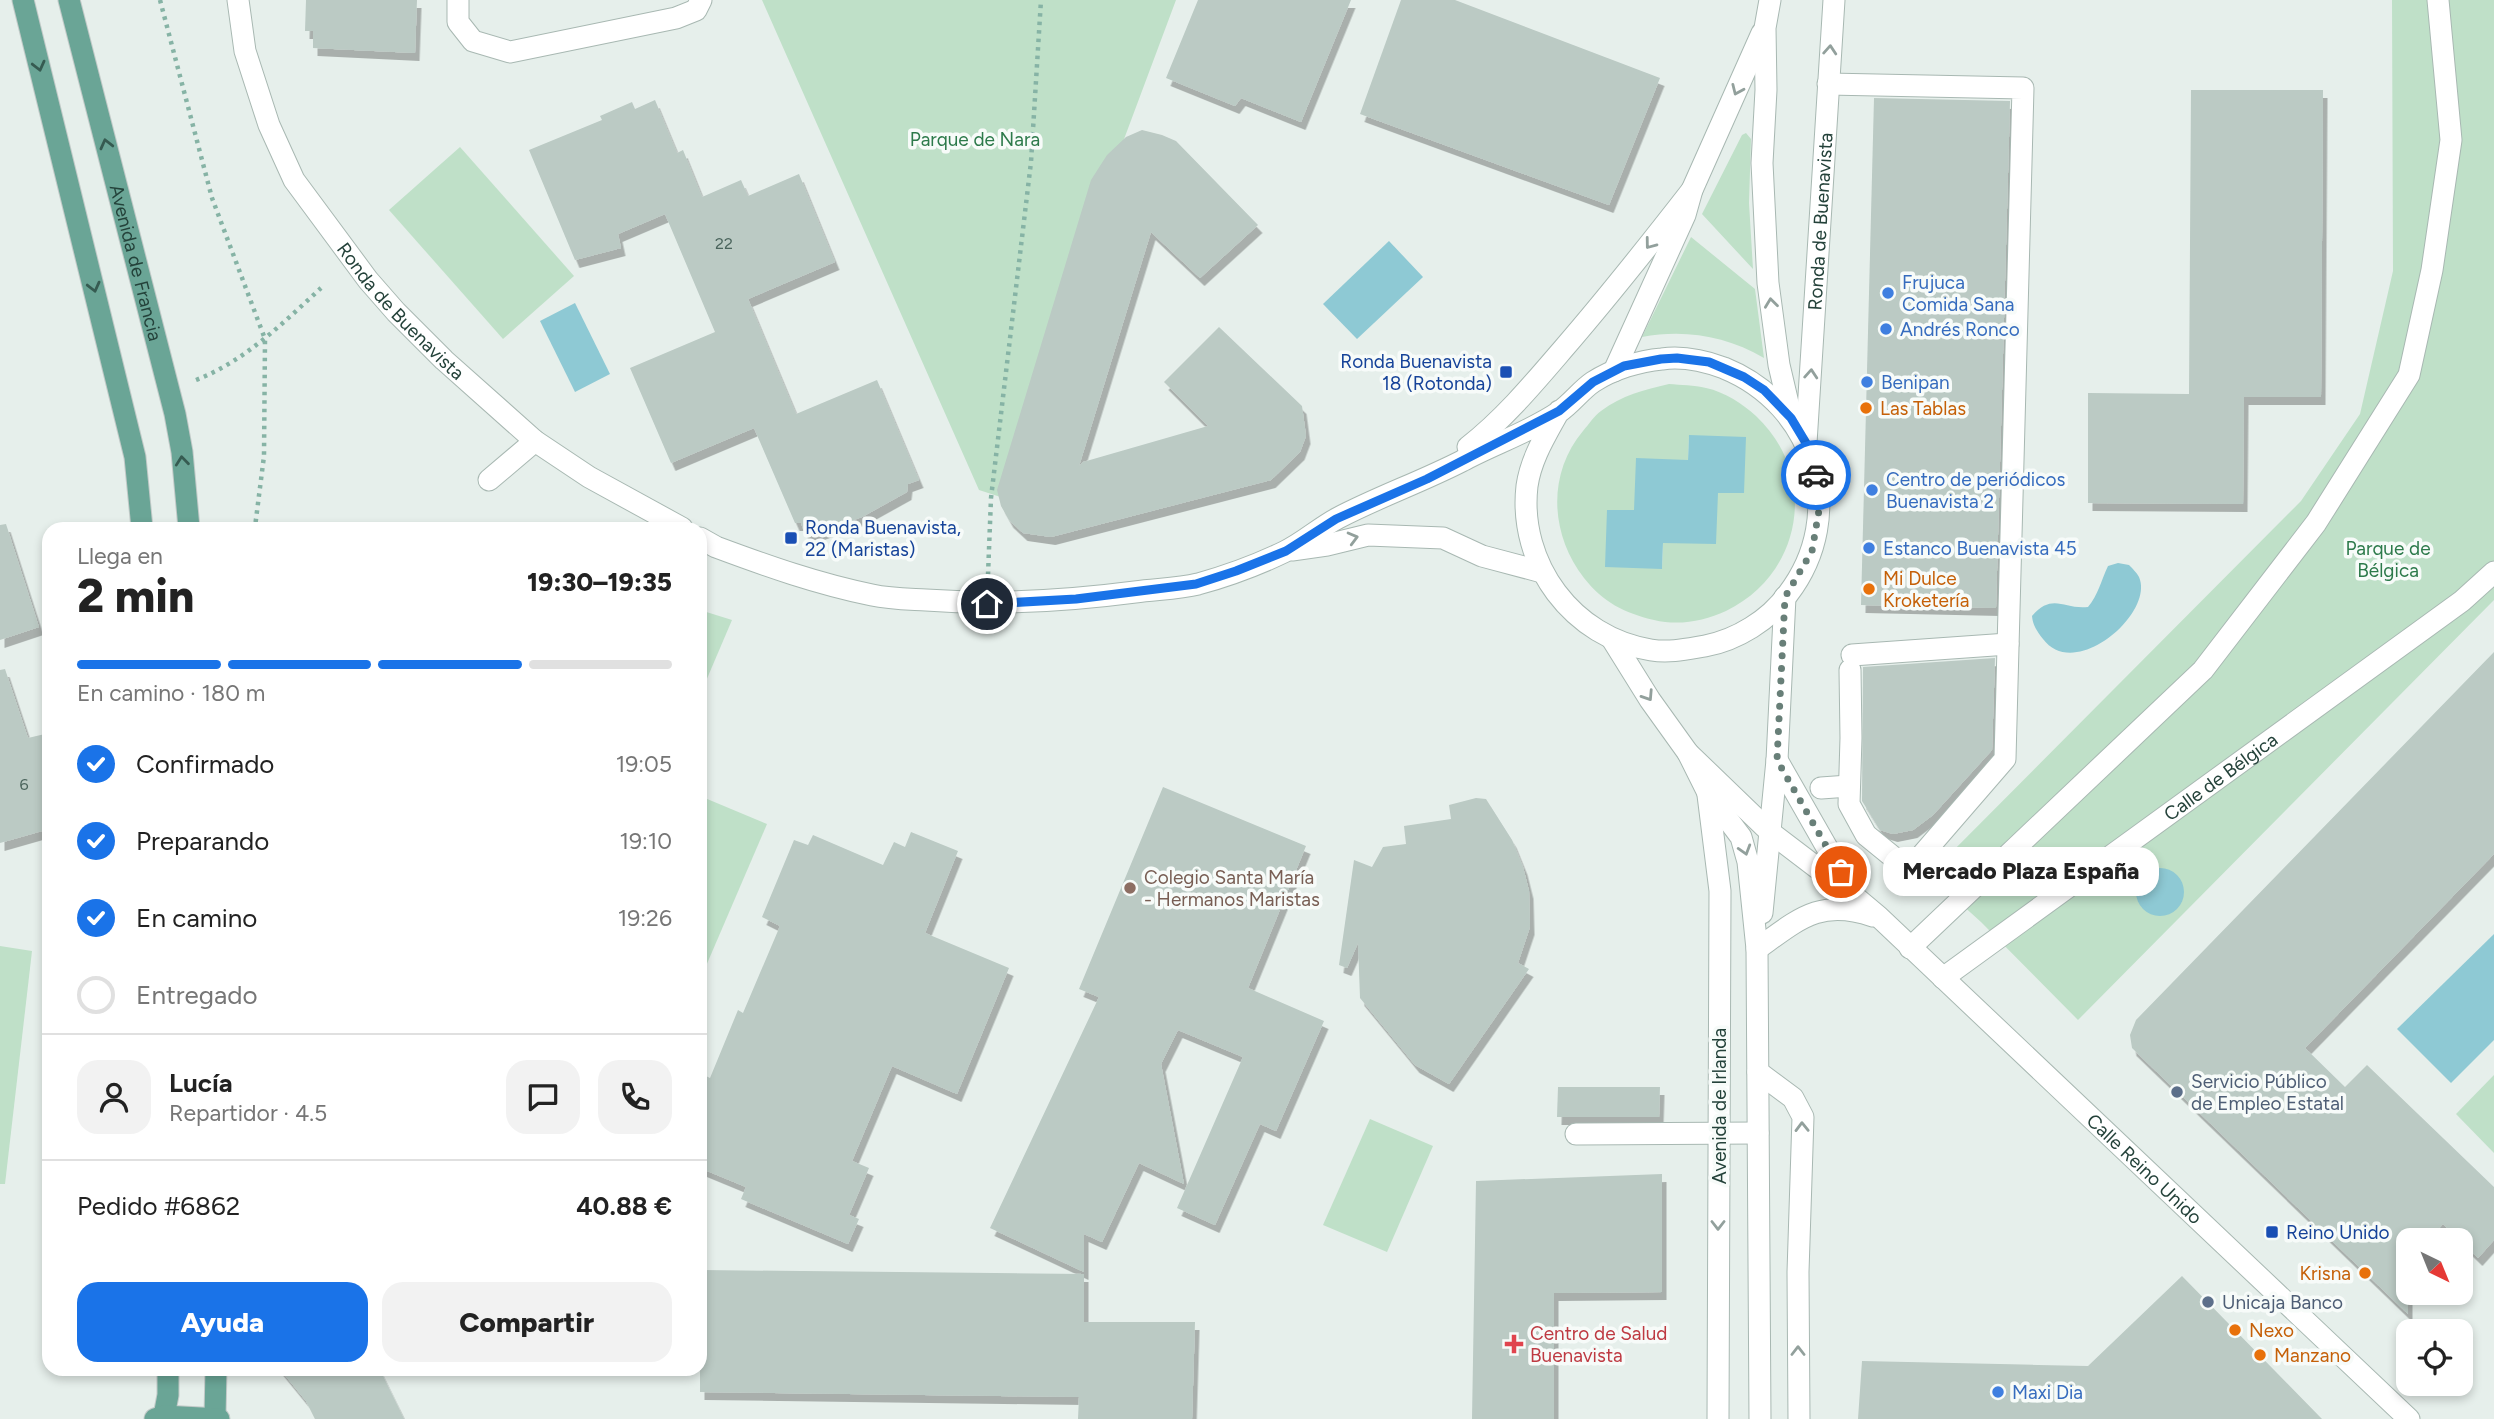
<!DOCTYPE html>
<html lang="es">
<head>
<meta charset="utf-8">
<style>
	:root { --surface:#fff; --page:#f2f2f2; --text:#222; --muted:#767676; --line:#e0e0e0; --accent:#1a73e8 }
	body { margin:0; font-family:Figtree,sans-serif; background:var(--page); color:var(--text); height:100vh; display:flex; flex-direction:column; font-size:26px; white-space:nowrap }
	* { box-sizing:border-box; margin:0 }
	p { font-size:23px; color:var(--muted) }
	.icon { flex:none; width:38px; height:38px; fill:none; stroke:currentColor; stroke-width:2; stroke-linecap:round; stroke-linejoin:round }
	.map { position:relative; flex:1; overflow:hidden }
	.side { position:absolute; left:42px; top:522px; width:665px; height:854px; display:flex; flex-direction:column; background:var(--surface); border-radius:21px; box-shadow:0 4px 10px #0003 }
	.side>* { flex:none }
	.needle { width:46px; rotate:137deg }
	.fabs { position:absolute; left:2396px; top:1228px; display:grid; gap:14px }
	.fabs a { display:grid; place-items:center; width:77px; height:77px; border-radius:14px; background:var(--surface); box-shadow:0 4px 10px #0003; font-size:35px }
	.pin { position:absolute; display:grid; place-items:center; width:60px; height:60px; color:#fff; margin:-30px; border:4px solid #fff; border-radius:50%; box-shadow:0 2px 7px #0007 }
	.courier { position:absolute; display:grid; place-items:center; width:70px; height:70px; margin:-35px; border:5px solid #1a73e8; border-radius:50%; background:#fff; color:#222; box-shadow:0 2px 9px #0007 }
	.bubble { position:absolute; height:49px; border-radius:21px; background:var(--surface); box-shadow:0 4px 10px #0003; font-size:23px; font-weight:800; line-height:49px; text-align:center }
	.overview em { font-style:normal; font-weight:800 }
	.overview div { display:flex; flex-direction:column-reverse }
	.overview { display:flex; align-items:center; justify-content:space-between; height:119px; padding:0 35px }
	h1 { font-size:46px; font-weight:800; line-height:52px }
	.bar { display:grid; grid-template-columns:repeat(4,1fr); gap:10px 7px; align-content:center; height:84px; padding:0 35px }
	.bar i { height:9px; border-radius:5px; background:var(--line) }
	.bar .on { background:var(--accent) }
	.bar p { grid-column:span 4 }
	.line { display:flex; align-items:center; gap:18px; padding:0 35px; border-top:2px solid var(--line) }
	.line div { flex:1 }
	.round { display:grid; place-items:center; flex:none; width:74px; height:74px; border-radius:21px; background:var(--page) }
	ol { padding:0 35px; list-style:none }
	li { display:flex; align-items:center; gap:21px; height:77px }
	li p { margin-inline-start:auto }
	li .icon { padding:7px; border-radius:50%; background:var(--accent); color:#fff; stroke-width:4 }
	li:last-child { color:var(--muted) }
	li i { width:38px; height:38px; border:4px solid var(--line); border-radius:50% }
	.cta { display:flex; gap:14px; margin-top:auto; padding:14px 35px }
	.cta a { flex:1; height:80px; border-radius:21px; background:var(--accent); color:#fff; font-size:28px; font-weight:800; line-height:80px; text-align:center }
	.cta a+a { background:var(--page); color:var(--text) }
	.map>svg:first-child { display:block }
</style>
</head>
<body>
<div class="map">
<svg width="2494" height="1419" viewBox="0 0 2494 1419">
	<defs>
		<filter id="shadow"><feDropShadow dx="4.5" dy="8" stdDeviation="0" flood-color="#0004"/></filter>
	</defs>
	<rect width="100%" height="100%" fill="#e6efeb"/>
	<g fill="#bfe0c8" fill-rule="evenodd">
		<path d="M 762,0 L 1176,0 L 1105,190 L 1013,501 L 979,490 Z"/>
		<path d="M 2392,0 L 2494,0 L 2494,600 L 2078,1020 L 1981,922 L 1929,875 L 2301,501 L 2360,414 L 2393,271 Z"/>
		<path d="M 1746,133 L 1751,139 L 1749,203 L 1753,269 L 1702,214 L 1742,135 Z"/>
		<path d="M 460,147 L 574,276 L 503,339 L 389,210 Z"/>
		<path d="M 1691,237 L 1755,289 L 1764,358 C 1726,336 1685,329 1642,337 Z"/>
		<path d="M 1669,384 C 1681,385 1694,385 1706,388 C 1725,392 1743,404 1756,416 C 1819,475 1803,574 1726,611 C 1704,621 1679,626 1654,620 C 1624,613 1603,602 1584,578 C 1550,534 1547,474 1583,431 C 1589,424 1594,416 1601,411 C 1622,395 1644,390 1669,384 ZM 1689,436 L 1744,493 L 1718,493 L 1663,543 L 1662,569 L 1634,511 L 1688,460 Z"/>
		<path d="M 700,610 L 732,620 L 700,695 Z"/>
		<path d="M 700,796 L 767,824 L 700,980 Z"/>
		<path d="M 0,946 L 32,951 L 5,1184 L 0,1184 Z"/>
		<path d="M 2494,1075 L 2494,1153 L 2456,1114 Z"/>
		<path d="M 1370,1119 L 1433,1146 L 1387,1252 L 1323,1225 Z"/>
	</g>
	<g fill="#8ec9d4">
		<path d="M 1389,241 L 1423,277 L 1357,339 L 1323,304 Z"/>
		<path d="M 575,303 L 610,374 L 575,392 L 540,321 Z"/>
		<path d="M 1689,435 L 1746,437 L 1744,493 L 1718,493 L 1716,544 L 1663,543 L 1662,569 L 1605,567 L 1607,510 L 1634,510 L 1636,458 L 1688,460 Z"/>
		<path d="M 2118,563 L 2129,565 C 2132,568 2137,573 2139,577 C 2155,613 2075,682 2043,639 C 2037,631 2033,626 2032,616 C 2053,592 2064,610 2088,607 C 2098,595 2101,581 2108,566 Z"/>
		<circle cx="2160" cy="892" r="24"/>
		<path d="M 2494,934 L 2494,1040 L 2451,1083 L 2397,1029 Z"/>
	</g>
	<g fill="#bbcac4" filter="url(#shadow)">
		<path d="M 306,0 L 417,0 L 415,53 L 313,48 L 313,31 L 305,31 Z"/>
		<path d="M 1198,0 L 1351,0 L 1301,122 L 1241,98 L 1235,106 L 1166,78 Z"/>
		<path d="M 1401,0 L 1455,0 L 1660,78 L 1609,205 L 1360,114 Z"/>
		<path d="M 2191,90 L 2323,90 L 2321,397 L 2244,397 L 2243,504 L 2088,503 L 2088,393 L 2189,394 Z"/>
		<path d="M 1874,98 L 2010,101 L 1996,608 L 1861,605 Z"/>
		<path d="M 655,100 L 677,153 L 683,150 L 702,197 L 741,180 L 748,196 L 799,174 L 835,262 L 748,299 L 796,414 L 877,380 L 919,480 L 908,484 L 907,492 L 862,517 L 806,537 L 801,523 L 795,523 L 754,428 L 671,463 L 630,368 L 715,332 L 665,214 L 618,234 L 621,248 L 575,260 L 529,150 L 602,120 L 600,116 L 632,102 L 635,109 Z"/>
		<path d="M 1142,130 L 1162,135 L 1176,141 L 1258,225 L 1200,278 L 1151,232 L 1079,466 L 1083,462 L 1208,426 L 1164,382 L 1219,327 L 1302,406 L 1306,436 L 1300,452 L 1271,480 L 1051,537 L 1023,533 L 1009,520 L 1001,506 L 997,490 L 1091,180 L 1107,155 L 1126,137 Z"/>
		<path d="M 6,524 L 39,627 L 0,640 L 0,525 Z"/>
		<path d="M 2494,652 L 2494,854 L 2305,1048 L 2345,1087 L 2367,1065 L 2494,1187 L 2494,1240 L 2478,1258 L 2443,1224 L 2427,1241 L 2408,1241 L 2408,1314 L 2132,1048 L 2130,1035 L 2136,1020 Z"/>
		<path d="M 1995,658 L 1992,750 L 1933,815 L 1913,830 L 1893,834 L 1880,830 L 1862,801 L 1863,667 Z"/>
		<path d="M 5,669 L 28,738 L 49,733 L 49,829 L 0,843 L 0,670 Z"/>
		<path d="M 1163,787 L 1306,846 L 1248,988 L 1324,1021 L 1276,1131 L 1260,1124 L 1215,1225 L 1177,1208 L 1243,1057 L 1178,1030 L 1161,1064 L 1184,1184 L 1139,1163 L 1102,1242 L 1084,1234 L 1084,1272 L 990,1228 L 1099,997 L 1079,989 Z"/>
		<path d="M 1476,798 L 1486,799 L 1512,840 L 1523,867 L 1529,891 L 1530,927 L 1518,963 L 1529,969 L 1449,1084 L 1415,1065 L 1360,998 L 1358,943 L 1347,968 L 1339,965 L 1354,860 L 1372,867 L 1383,847 L 1406,844 L 1404,826 L 1451,819 L 1449,805 Z"/>
		<path d="M 911,832 L 958,851 L 925,933 L 1009,968 L 957,1094 L 892,1066 L 852,1161 L 869,1168 L 849,1215 L 859,1219 L 848,1244 L 741,1199 L 746,1187 L 700,1168 L 700,1073 L 710,1078 L 738,1010 L 743,1013 L 780,926 L 762,917 L 794,840 L 808,845 L 813,835 L 883,865 L 894,842 L 905,847 Z"/>
		<path d="M 1558,1087 L 1660,1087 L 1659,1117 L 1557,1117 Z"/>
		<path d="M 1662,1174 L 1662,1292 L 1554,1293 L 1554,1419 L 1472,1419 L 1476,1181 Z"/>
		<path d="M 700,1270 L 1084,1274 L 1084,1322 L 1195,1322 L 1192,1419 L 1078,1419 L 1079,1397 L 700,1392 Z"/>
		<path d="M 2182,1276 L 2322,1419 L 1858,1419 L 1862,1361 L 2088,1366 Z"/>
		<path d="M 279,1368 L 379,1368 L 404,1419 L 315,1419 L 306,1401 Z"/>
	</g>
	<g fill="none" stroke-linecap="round" stroke-linejoin="round">
		<g stroke="#a8b8b2" stroke-width="23">
			<g id="minor">
				<path id="s1" d="M 238,0 L 245,51 L 269,125 L 294,180 L 368,280 L 396,312 L 444,360 L 535,441 L 589,477 L 682,528"/>
				<path d="M 458,0 L 458,22 L 473,41 L 510,52 L 676,18 L 696,10 L 701,0"/>
				<path d="M 1770,0 L 1765,28 L 1766,90 L 1762,163 L 1768,283 L 1779,365 L 1791,416"/>
				<path d="M 1828,84 L 2023,88 L 2005,759 L 1909,870 L 1866,835 L 1849,804 L 1851,738 L 1850,670"/>
				<path d="M 1614,371 L 1685,215 L 1692,190 L 1762,33"/>
				<path id="s2" d="M 1806,443 L 1834,0"/>
				<path d="M 1468,447 C 1504,419 1534,383 1564,348 C 1608,297 1650,244 1692,190"/>
				<path d="M 489,480 L 535,441"/>
				<path d="M 700,538 L 716,547 C 767,566 818,584 872,595 C 890,599 908,599 926,600 C 996,605 1066,601 1135,592 C 1156,589 1178,589 1198,584 C 1227,576 1257,565 1284,552 C 1303,543 1319,528 1338,518 C 1378,497 1421,482 1462,461 C 1493,444 1530,432 1559,412 C 1572,403 1581,390 1593,382 C 1613,369 1639,361 1662,359 C 1683,356 1705,361 1724,368 C 1815,405 1849,514 1788,594 C 1769,620 1737,640 1705,646 C 1687,649 1670,653 1651,650 C 1573,638 1518,564 1527,486 C 1531,458 1546,435 1559,411"/>
				<path d="M 1292,550 L 1327,545 L 1368,535 L 1443,538 L 1482,556 L 1542,572"/>
				<path d="M 1612,639 L 1650,700 L 1688,753 L 1708,793 L 1741,837 L 1748,862 L 1757,949 L 1760,1419"/>
				<path d="M 1852,655 L 2008,644"/>
				<path id="s3" d="M 1688,753 L 1770,832 L 1854,896 L 1879,917 L 2409,1419"/>
				<path d="M 1777,760 L 1850,888"/>
				<path d="M 1821,788 L 1849,786"/>
				<path d="M 1708,795 L 1720,891 L 1718,1419"/>
				<path d="M 1762,913 L 1777,760 L 1785,597"/>
				<path d="M 1910,948 L 2203,670 L 2316,523 L 2409,375 L 2432,270 L 2451,140 L 2438,0"/>
				<path d="M 1757,949 C 1799,919 1820,898 1873,916"/>
				<path id="s4" d="M 1943,978 L 2462,601 L 2494,572"/>
				<path d="M 1758,1072 L 1793,1098 L 1803,1117 L 1798,1272 L 1799,1419"/>
				<path d="M 1576,1134 L 1758,1133"/>
			</g>
		</g>
		<g stroke="#c2cac8" stroke-width="23">
			<g id="major">
				<path d="M 23,0 L 135,457 L 142,528"/>
				<path id="s5" d="M 69,0 L 175,414 L 182,452 L 189,528"/>
				<path d="M 164,1416 L 168,1395 L 168,1368"/>
				<path d="M 215,1417 L 216,1368"/>
				<path d="M 155,1419 L 164,1416 L 219,1419"/>
			</g>
		</g>
		<g stroke="#86b3a5" stroke-width="4.5" stroke-dasharray="3.5 5" stroke-linecap="butt">
			<path d="M 160,0 L 212,198 L 265,339 L 264,456 L 255,527 L 251,528"/>
			<path d="M 196,380 C 245,361 283,323 321,288"/>
			<path d="M 988,575 L 991,498 L 1031,162 L 1041,0"/>
		</g>
		<use href="#minor" stroke="#fff" stroke-width="21"/>
		<use href="#major" stroke="#6aa596" stroke-width="21"/>
	</g>
	<defs><path id="oneway-chevron" d="M-2-3.5L2.5 0L-2 3.5" fill="none" stroke-width="1.6" stroke-linecap="round" stroke-linejoin="round" transform="scale(1.75)"/></defs>
	<g stroke="#92a09c">
		<use href="#oneway-chevron" transform="translate(1830 50) rotate(-86)"/>
		<use href="#oneway-chevron" transform="translate(1737 90) rotate(114)"/>
		<use href="#oneway-chevron" transform="translate(1650 244) rotate(127)"/>
		<use href="#oneway-chevron" transform="translate(1771 303) rotate(-97)"/>
		<use href="#oneway-chevron" transform="translate(1811 374) rotate(-86)"/>
		<use href="#oneway-chevron" transform="translate(1353 538) rotate(-15)"/>
		<use href="#oneway-chevron" transform="translate(1648 696) rotate(57)"/>
		<use href="#oneway-chevron" transform="translate(1745 850) rotate(73)"/>
		<use href="#oneway-chevron" transform="translate(1802 1127) rotate(-91)"/>
		<use href="#oneway-chevron" transform="translate(1718 1225) rotate(90)"/>
		<use href="#oneway-chevron" transform="translate(1798 1351) rotate(-90)"/>
	</g>
	<g stroke="#365b51">
		<use href="#oneway-chevron" transform="translate(39 66) rotate(76)"/>
		<use href="#oneway-chevron" transform="translate(106 144) rotate(-104)"/>
		<use href="#oneway-chevron" transform="translate(94 287) rotate(76)"/>
		<use href="#oneway-chevron" transform="translate(182 461) rotate(-96)"/>
	</g>
	<g fill="none" stroke-linecap="round" stroke-linejoin="round">
		<path stroke="#687f78" stroke-width="7" stroke-dasharray="0 12.6" d="M 1816,475 L 1819,510 L 1812,551 L 1785,597 L 1777,760 L 1841,872"/>
		<path stroke="#1a73e8" stroke-width="9" d="M 987,604 L 1076,599 L 1196,584 L 1236,571 L 1286,551 L 1336,519 L 1427,479 L 1559,411 L 1593,382 L 1624,366 L 1661,359 L 1677,358 L 1709,362 L 1744,377 L 1764,390 L 1791,418 L 1806,443 L 1816,475"/>
	</g>
	<g fill="#3f7fe0" stroke="#f7fbf9" stroke-width="2.5">
		<circle cx="1888" cy="293" r="7"/>
		<circle cx="1886" cy="329" r="7"/>
		<circle cx="1867" cy="382" r="7"/>
		<circle cx="1872" cy="490" r="7"/>
		<circle cx="1869" cy="548" r="7"/>
		<circle cx="1998" cy="1392" r="7"/>
	</g>
	<g fill="#1a4fb4" stroke="#f7fbf9" stroke-width="2.5">
		<rect x="1499" y="365" width="14" height="14" rx="3.5"/>
		<rect x="784" y="531" width="14" height="14" rx="3.5"/>
		<rect x="2265" y="1225" width="14" height="14" rx="3.5"/>
	</g>
	<g fill="#e8710a" stroke="#f7fbf9" stroke-width="2.5">
		<circle cx="1866" cy="408" r="7"/>
		<circle cx="1869" cy="589" r="7"/>
		<circle cx="2365" cy="1273" r="7"/>
		<circle cx="2235" cy="1330" r="7"/>
		<circle cx="2260" cy="1355" r="7"/>
	</g>
	<circle fill="#8d6e63" stroke="#f7fbf9" stroke-width="2.5" cx="1130" cy="888" r="7"/>
	<g fill="#5c6f8a" stroke="#f7fbf9" stroke-width="2.5">
		<circle cx="2177" cy="1092" r="7"/>
		<circle cx="2208" cy="1302" r="7"/>
	</g>
	<path fill="#e0444e" stroke="#f7fbf9" stroke-width="2.5" d="M1510.5 1333.5h7v7h7v7h-7v7h-7v-7h-7v-7h7z"/>
	<g text-anchor="middle" dominant-baseline="central" stroke-width="7" stroke-linejoin="round" paint-order="stroke">
		<g font-size="16" fill="#4a645c">
			<text x="724" y="243">22</text>
			<text x="24" y="784">6</text>
		</g>
		<g font-size="19" fill="#2d7a4b" stroke="#f7fbf9">
			<text x="975" y="139">Parque de Nara</text>
			<text x="2388" y="548">Parque de<tspan x="2388" dy="22">Bélgica</tspan></text>
		</g>
		<g font-size="19" fill="#24423a" stroke="#f7fbf9">
			<text stroke="none"><textPath href="#s2" startOffset="222">Ronda de Buenavista</textPath></text>
			<text stroke="none"><textPath href="#s5" startOffset="271">Avenida de Francia</textPath></text>
			<text stroke="none"><textPath href="#s1" startOffset="359">Ronda de Buenavista</textPath></text>
			<text stroke="none"><textPath href="#s4" startOffset="343">Calle de Bélgica</textPath></text>
			<text transform="translate(1719 1106) rotate(-90)">Avenida de Irlanda</text>
			<text stroke="none"><textPath href="#s3" startOffset="618">Calle Reino Unido</textPath></text>
		</g>
		<g font-size="19" fill="#366cbe" stroke="#f7fbf9" text-anchor="start">
			<text x="1902" y="282">Frujuca<tspan x="1902" dy="22">Comida Sana</tspan></text>
			<text x="1900" y="329">Andrés Ronco</text>
			<text x="1881" y="382">Benipan</text>
			<text x="1886" y="479">Centro de periódicos<tspan x="1886" dy="22">Buenavista 2</tspan></text>
			<text x="1883" y="548">Estanco Buenavista 45</text>
			<text x="2012" y="1392">Maxi Dia</text>
		</g>
		<g font-size="19" fill="#164399" stroke="#f7fbf9" text-anchor="start">
			<text x="1492" y="361" text-anchor="end">Ronda Buenavista<tspan x="1492" dy="22">18 (Rotonda)</tspan></text>
			<text x="805" y="527">Ronda Buenavista,<tspan x="805" dy="22">22 (Maristas)</tspan></text>
			<text x="2286" y="1232">Reino Unido</text>
		</g>
		<g font-size="19" fill="#c56008" stroke="#f7fbf9" text-anchor="start">
			<text x="1880" y="408">Las Tablas</text>
			<text x="1883" y="578">Mi Dulce<tspan x="1883" dy="22">Kroketería</tspan></text>
			<text x="2351" y="1273" text-anchor="end">Krisna</text>
			<text x="2249" y="1330">Nexo</text>
			<text x="2274" y="1355">Manzano</text>
		</g>
		<g font-size="19" fill="#785e54" stroke="#f7fbf9" text-anchor="start">
			<text x="1144" y="877">Colegio Santa María<tspan x="1144" dy="22">- Hermanos Maristas</tspan></text>
		</g>
		<g font-size="19" fill="#4e5e75" stroke="#f7fbf9" text-anchor="start">
			<text x="2191" y="1081">Servicio Público<tspan x="2191" dy="22">de Empleo Estatal</tspan></text>
			<text x="2222" y="1302">Unicaja Banco</text>
		</g>
		<g font-size="19" fill="#be3a42" stroke="#f7fbf9" text-anchor="start">
			<text x="1530" y="1333">Centro de Salud<tspan x="1530" dy="22">Buenavista</tspan></text>
		</g>
	</g>
</svg>
<div class="fabs">
<a><svg class="needle" viewBox="-14 -14 28 28"><path d="M0-13l5 13h-10z" fill="#e53935"/><path d="M0 13l5-13h-10z" fill="#767676"/></svg></a>
<a><svg class="icon" aria-label="locate" viewBox="0 0 24 24"><circle cx="12" cy="12" r="6"/><path d="M12 2v4M12 18v4M2 12h4M18 12h4"/></svg></a>
</div>
<div class="pin" style="left:1841px;top:872px;background:#ea580c"><svg class="icon" aria-label="bag" viewBox="0 0 24 24"><path d="M5 8h14l-1 12H6zM9 8a3 3 0 0 1 6 0"/></svg></div>
<div class="pin" style="left:987px;top:604px;background:#1f2937"><svg class="icon" aria-label="home" viewBox="0 0 24 24"><path d="M3 11l9-7 9 7M6 9v11h12V9"/></svg></div>
<div class="courier" style="left:1816px;top:475px"><svg class="icon" aria-label="car" viewBox="0 0 24 24"><path d="M5 17H2v-5l4-1 3-4h7l3 4 3 1v5h-3M9 17h6M6 11h13"/><circle cx="7" cy="17" r="2"/><circle cx="17" cy="17" r="2"/></svg></div>
<div class="bubble" style="left:1883px;top:847px;width:276px">Mercado Plaza España</div>
<section class="side">
<div class="overview"><div><h1>2 min</h1><p>Llega en</p></div><em>19:30–19:35</em></div>
<div class="bar"><i class="on"></i><i class="on"></i><i class="on"></i><i></i><p>En camino · 180 m</p></div>
<ol>
<li><svg class="icon" aria-label="check" viewBox="0 0 24 24"><path d="M5 12l5 5 9-10"/></svg>Confirmado<p>19:05</p></li>
<li><svg class="icon" aria-label="check" viewBox="0 0 24 24"><path d="M5 12l5 5 9-10"/></svg>Preparando<p>19:10</p></li>
<li><svg class="icon" aria-label="check" viewBox="0 0 24 24"><path d="M5 12l5 5 9-10"/></svg>En camino<p>19:26</p></li>
<li><i></i>Entregado</li>
</ol>
<div class="line" style="height:126px"><a class="round"><svg class="icon" aria-label="person" viewBox="0 0 24 24"><circle cx="12" cy="8" r="4"/><path d="M4 21q1-7 8-7t8 7"/></svg></a><div><b>Lucía</b><p>Repartidor · 4.5</p></div><a class="round"><svg class="icon" aria-label="chat" viewBox="0 0 24 24"><path d="M4 5h16v11H9l-5 4z"/></svg></a><a class="round"><svg class="icon" aria-label="phone" viewBox="0 0 24 24"><path d="M5 4h4l2 5-3 2q2 4 5 5l2-3 5 2v4C11 20 4 13 5 4z"/></svg></a></div>
<div class="line" style="height:91px"><div>Pedido #6862</div><b>40.88 €</b></div>
<div class="cta"><a>Ayuda</a><a>Compartir</a></div>
</section>
</div>
</body>
</html>
